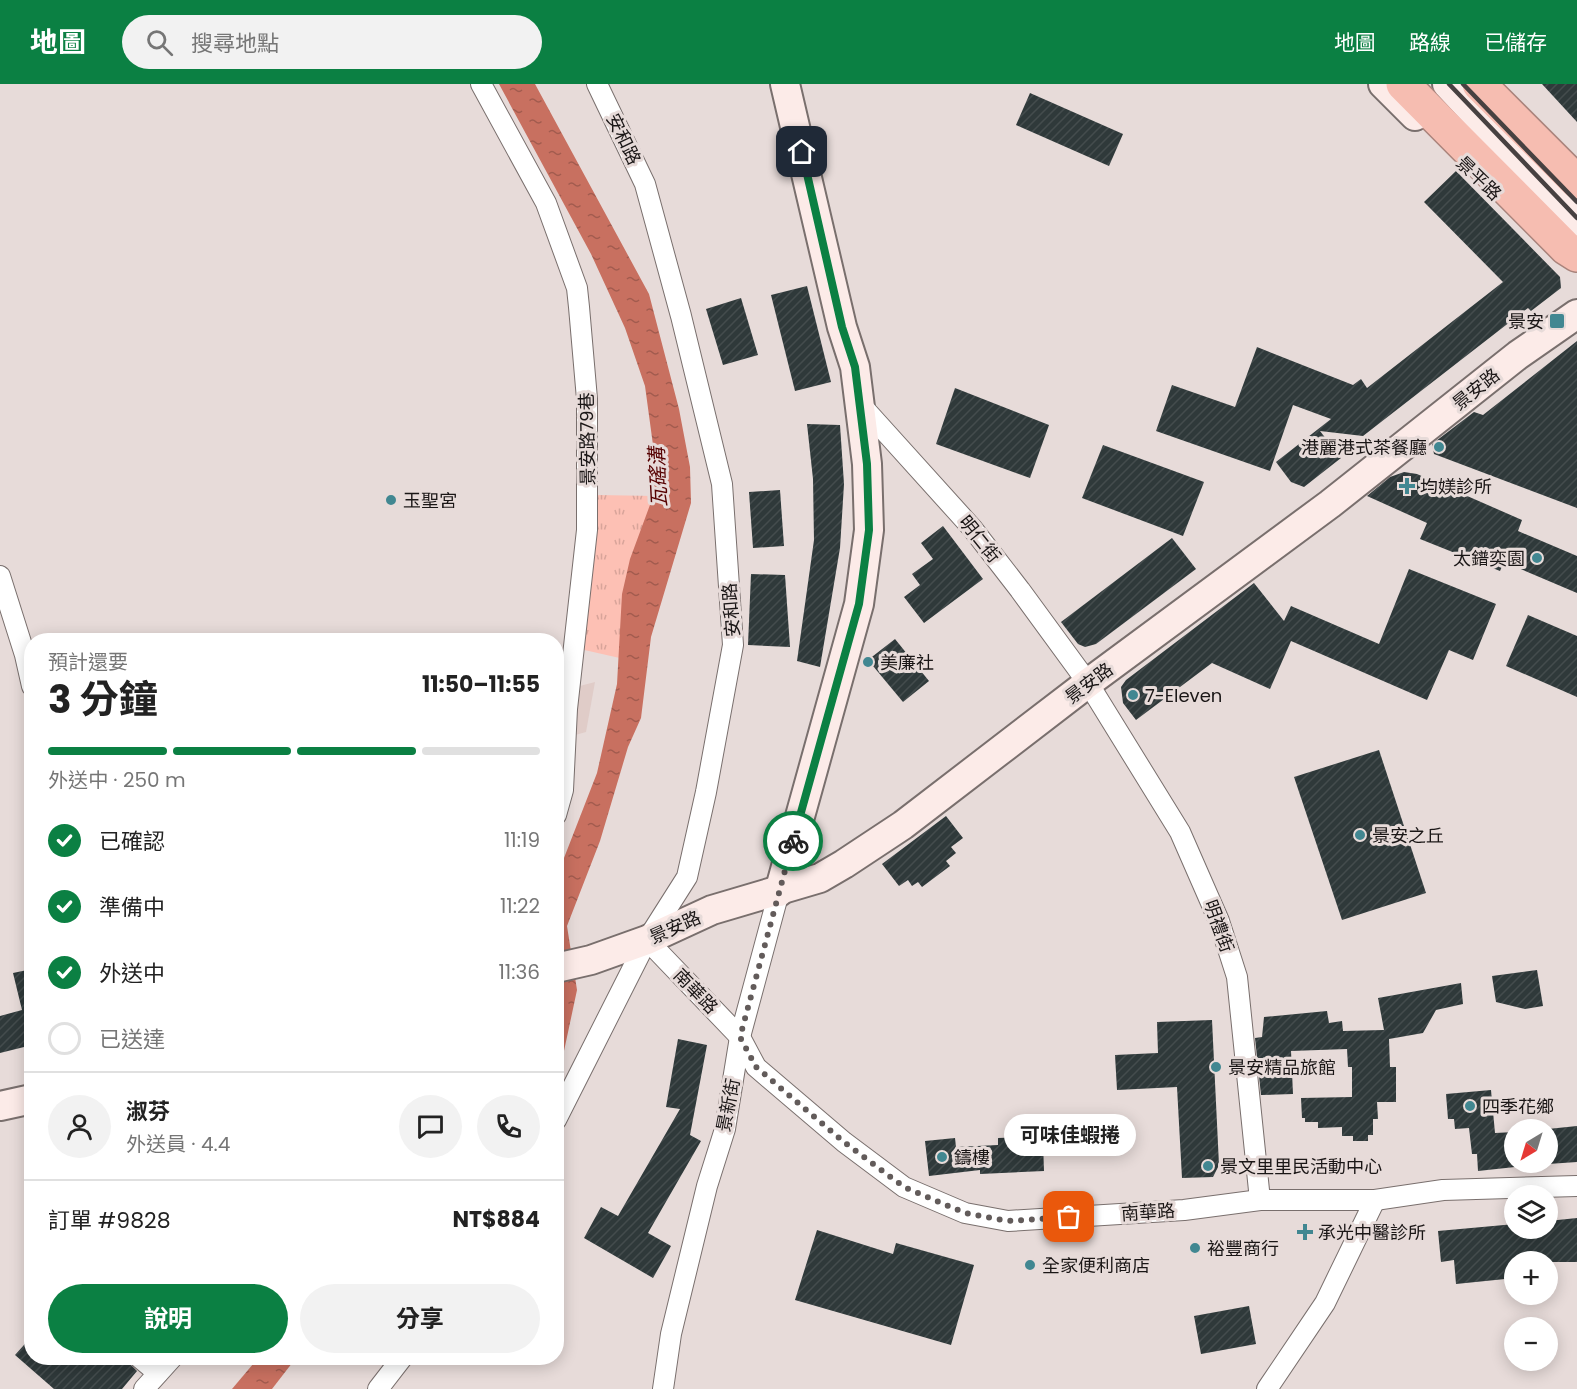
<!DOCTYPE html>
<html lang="zh-TW">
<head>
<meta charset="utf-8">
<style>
	:root { --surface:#fff; --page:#f2f2f2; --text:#222; --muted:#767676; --line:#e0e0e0; --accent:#0b8043 }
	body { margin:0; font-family:Poppins,"Noto Sans TC",sans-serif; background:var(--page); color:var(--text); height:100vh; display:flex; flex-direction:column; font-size:22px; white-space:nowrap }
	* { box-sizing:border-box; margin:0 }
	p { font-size:20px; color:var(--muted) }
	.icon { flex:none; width:33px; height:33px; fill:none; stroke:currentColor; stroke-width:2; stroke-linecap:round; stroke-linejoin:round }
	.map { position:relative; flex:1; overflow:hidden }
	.drawer { position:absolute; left:24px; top:549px; width:540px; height:732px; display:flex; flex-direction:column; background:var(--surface); border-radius:24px; box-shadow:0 3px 15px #0003 }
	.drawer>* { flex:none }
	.needle { width:39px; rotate:218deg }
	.fabs { position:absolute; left:1504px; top:1035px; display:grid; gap:12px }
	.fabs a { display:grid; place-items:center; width:54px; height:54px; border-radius:50%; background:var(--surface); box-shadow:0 3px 15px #0003; font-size:30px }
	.pin { position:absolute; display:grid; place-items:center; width:51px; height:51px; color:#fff; margin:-26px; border-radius:12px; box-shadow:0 3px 9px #0006 }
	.courier { position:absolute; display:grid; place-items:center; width:60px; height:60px; margin:-30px; border:4px solid #0b8043; border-radius:50%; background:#fff; color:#222; box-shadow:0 2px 8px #0007 }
	.bubble { position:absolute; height:42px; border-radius:21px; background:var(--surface); box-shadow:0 3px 15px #0003; font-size:20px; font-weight:700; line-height:42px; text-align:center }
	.summary em { font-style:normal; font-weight:700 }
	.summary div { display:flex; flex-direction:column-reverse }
	.summary { display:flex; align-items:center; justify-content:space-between; height:102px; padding:0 24px }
	h1 { font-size:39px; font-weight:700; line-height:45px }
	.bar { display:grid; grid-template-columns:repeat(4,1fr); gap:9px 6px; align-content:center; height:72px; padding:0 24px }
	.bar i { height:8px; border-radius:4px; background:var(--line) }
	.bar .on { background:var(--accent) }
	.bar p { grid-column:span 4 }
	.line { display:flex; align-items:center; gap:15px; padding:0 24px; border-top:2px solid var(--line) }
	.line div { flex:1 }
	.round { display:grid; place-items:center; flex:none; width:63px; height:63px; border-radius:32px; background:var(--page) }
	ol { padding:0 24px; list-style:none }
	li { display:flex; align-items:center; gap:18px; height:66px }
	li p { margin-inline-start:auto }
	li .icon { padding:6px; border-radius:50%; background:var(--accent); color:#fff; stroke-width:4 }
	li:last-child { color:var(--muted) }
	li i { width:33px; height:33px; border:3px solid var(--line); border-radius:50% }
	.button { display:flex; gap:12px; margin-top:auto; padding:12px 24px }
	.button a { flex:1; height:69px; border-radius:36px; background:var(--accent); color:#fff; font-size:24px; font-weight:700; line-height:69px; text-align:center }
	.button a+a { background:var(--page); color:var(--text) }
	header { display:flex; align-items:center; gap:36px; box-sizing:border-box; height:84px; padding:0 30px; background:var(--accent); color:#fff }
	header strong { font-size:28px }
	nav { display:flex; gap:33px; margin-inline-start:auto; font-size:21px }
	.search { width:420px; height:54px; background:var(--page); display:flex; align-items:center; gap:15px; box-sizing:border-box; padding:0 21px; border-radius:33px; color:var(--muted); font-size:22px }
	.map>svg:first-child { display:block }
</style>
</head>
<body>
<header>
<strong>地圖</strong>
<div class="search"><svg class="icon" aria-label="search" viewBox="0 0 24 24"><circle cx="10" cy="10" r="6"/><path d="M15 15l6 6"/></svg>搜尋地點</div>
<nav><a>地圖</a><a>路線</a><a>已儲存</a></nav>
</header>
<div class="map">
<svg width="1577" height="1305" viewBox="0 0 1577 1305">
	<defs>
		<pattern id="park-tufts" width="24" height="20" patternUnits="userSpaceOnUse" patternTransform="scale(1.5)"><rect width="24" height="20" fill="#fdc0b4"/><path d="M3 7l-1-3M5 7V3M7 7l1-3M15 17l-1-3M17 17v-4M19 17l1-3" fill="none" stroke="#d8a49a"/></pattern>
		<pattern id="water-ripples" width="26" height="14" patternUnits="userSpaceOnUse" patternTransform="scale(1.5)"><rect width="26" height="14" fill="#c87060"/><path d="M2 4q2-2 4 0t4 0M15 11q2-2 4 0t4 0" fill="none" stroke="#a25b4e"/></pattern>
		<pattern id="building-hatch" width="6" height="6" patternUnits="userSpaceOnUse" patternTransform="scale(1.5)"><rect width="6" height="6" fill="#2f393a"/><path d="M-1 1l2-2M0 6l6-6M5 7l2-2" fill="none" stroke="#444c4d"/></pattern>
	</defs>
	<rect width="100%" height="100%" fill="#e7dbd9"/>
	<path fill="#e0ccc8" d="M 595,598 L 586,648 L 557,656 L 557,608 Z"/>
	<path fill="url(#park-tufts)" d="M 597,411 L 656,412 L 624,575 L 580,565 Z"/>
	<g fill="url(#water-ripples)">
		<path d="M 499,0 L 535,0 L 649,210 L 679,325 L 690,383 L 691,419 L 651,553 L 641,634 L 628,663 L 600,757 L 567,842 L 577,906 L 564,967 L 557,979 L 557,792 L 597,689 L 617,600 L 622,510 L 630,475 L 654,410 L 653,361 L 645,302 L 625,244 L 591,170 Z"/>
		<path d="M 258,1274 L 296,1274 L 272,1305 L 232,1305 Z"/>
	</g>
	<g fill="url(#building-hatch)">
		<path d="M 1542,0 L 1577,0 L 1577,38 Z"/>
		<path d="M 1030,9 L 1123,50 L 1109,82 L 1016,41 Z"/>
		<path d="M 1456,87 L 1560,193 L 1561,204 L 1531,227 L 1528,224 L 1363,352 L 1320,347 L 1341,374 L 1304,403 L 1291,398 L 1276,378 L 1331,335 L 1293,321 L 1270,387 L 1156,347 L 1172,301 L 1235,323 L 1257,263 L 1353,301 L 1361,295 L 1367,304 L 1503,198 L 1424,118 Z"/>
		<path d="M 807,202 L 831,298 L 795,307 L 771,211 Z"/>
		<path d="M 741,214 L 758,271 L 723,281 L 706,225 Z"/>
		<path d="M 1577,257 L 1577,424 L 1434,370 L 1432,360 L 1474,328 L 1483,331 Z"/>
		<path d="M 955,304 L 1049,341 L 1030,394 L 936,360 Z"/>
		<path d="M 807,340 L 840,341 L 844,400 L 840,464 L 820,583 L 797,577 L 814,456 L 813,395 Z"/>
		<path d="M 1103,361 L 1204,398 L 1183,452 L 1082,414 Z"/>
		<path d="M 1404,388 L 1417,390 L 1522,436 L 1518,447 L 1577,472 L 1577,509 L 1504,478 L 1500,487 L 1420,455 L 1427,439 L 1367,412 L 1390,393 Z"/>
		<path d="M 780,406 L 784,462 L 753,464 L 749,408 Z"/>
		<path d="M 943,442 L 983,495 L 924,539 L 904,513 L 920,501 L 912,490 L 933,475 L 921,459 Z"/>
		<path d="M 1172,454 L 1196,485 L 1096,560 L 1085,563 L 1078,560 L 1061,538 Z"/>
		<path d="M 1409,485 L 1496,520 L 1473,576 L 1449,566 L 1427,616 L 1291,557 L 1270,605 L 1212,579 L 1136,636 L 1123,619 L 1121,603 L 1126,596 L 1254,499 L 1284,537 L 1291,522 L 1379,560 Z"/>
		<path d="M 751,490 L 785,491 L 790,563 L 748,561 Z"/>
		<path d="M 1528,531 L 1577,552 L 1577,613 L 1506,582 Z"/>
		<path d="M 895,555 L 929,597 L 903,618 L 868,576 Z"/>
		<path d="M 1379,666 L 1426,809 L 1342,836 L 1294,693 Z"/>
		<path d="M 946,732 L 963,754 L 951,763 L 956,769 L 946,777 L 950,782 L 922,803 L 918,798 L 912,802 L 908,796 L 899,802 L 882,780 Z"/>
		<path d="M 32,885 L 32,961 L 0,969 L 0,932 L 22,926 L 13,889 Z"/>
		<path d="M 1537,886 L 1543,922 L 1525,925 L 1496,918 L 1492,892 Z"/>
		<path d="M 1461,899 L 1463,920 L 1436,926 L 1423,949 L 1389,955 L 1390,983 L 1396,983 L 1396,1018 L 1377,1018 L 1378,1035 L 1373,1035 L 1373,1051 L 1368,1051 L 1368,1057 L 1353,1057 L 1353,1052 L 1342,1052 L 1342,1043 L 1318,1044 L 1318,1038 L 1305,1038 L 1305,1034 L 1302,1034 L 1301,1014 L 1352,1013 L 1352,983 L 1348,983 L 1347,965 L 1291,967 L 1293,1010 L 1261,1011 L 1255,954 L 1262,953 L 1264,933 L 1327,927 L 1329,939 L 1342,937 L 1343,947 L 1384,946 L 1378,914 Z"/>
		<path d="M 1212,936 L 1219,1081 L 1213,1093 L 1182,1094 L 1177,1003 L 1117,1006 L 1115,971 L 1158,969 L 1157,938 Z"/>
		<path d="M 678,955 L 707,961 L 690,1051 L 701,1057 L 648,1149 L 671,1162 L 653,1194 L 584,1154 L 601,1123 L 618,1132 L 680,1025 L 666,1023 Z"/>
		<path d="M 1491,1006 L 1495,1049 L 1515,1048 L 1515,1083 L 1478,1087 L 1477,1070 L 1472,1070 L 1469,1044 L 1455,1045 L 1454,1035 L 1448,1035 L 1446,1010 Z"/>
		<path d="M 1577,1042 L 1577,1078 L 1548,1080 L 1548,1045 Z"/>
		<path d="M 1024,1053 L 1025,1060 L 1043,1059 L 1044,1087 L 980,1090 L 980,1086 L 929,1092 L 925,1057 L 955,1054 L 956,1063 L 998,1061 L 998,1054 Z"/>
		<path d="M 1577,1134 L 1577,1178 L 1515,1178 L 1515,1194 L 1456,1200 L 1454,1176 L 1441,1178 L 1438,1147 L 1515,1140 L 1515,1144 L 1548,1144 L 1548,1137 Z"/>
		<path d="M 817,1146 L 893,1170 L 896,1159 L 974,1181 L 951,1261 L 795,1216 Z"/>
		<path d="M 1249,1222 L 1256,1260 L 1201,1270 L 1194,1232 Z"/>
		<path d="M 32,1252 L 32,1274 L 128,1274 L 129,1279 L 137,1287 L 122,1305 L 54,1305 L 15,1271 Z"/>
	</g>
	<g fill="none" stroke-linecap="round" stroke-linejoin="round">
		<g stroke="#796f6d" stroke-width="22">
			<g id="street">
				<path d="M 481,0 L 546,119 L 577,204 L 579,223 L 587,315 L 587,446 L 567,625 L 563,706 L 556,731"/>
				<path d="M 861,321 L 972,444 L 1020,506 L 1088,599 L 1180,748 L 1219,837 L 1237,893 L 1260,1116"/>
				<path d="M 0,492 L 25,571 L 32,602"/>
				<path d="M 647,856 L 740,953 L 756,983 L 844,1058 L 904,1103 L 965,1129 L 1008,1137 L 1184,1126 L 1260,1116 L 1375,1116 L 1443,1106 L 1577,1102"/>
				<path d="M 556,1036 L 647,856 L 687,793 L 706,708 L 733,561 L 722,400 L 681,232 L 645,100 L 597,0"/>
				<path d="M 140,1274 L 158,1289"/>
				<path d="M 144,1305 L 172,1274"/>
				<path d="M 378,1305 L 402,1274"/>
				<path d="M 663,1305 L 671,1250 L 707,1102 L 725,1045 L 740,953 L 779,808"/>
				<path d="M 1267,1305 L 1325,1219 L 1375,1116"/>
			</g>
		</g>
		<g stroke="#796f6d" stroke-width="32">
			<g id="secondary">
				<path d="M 1383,0 L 1415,32"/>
				<path d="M 1447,0 L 1577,139"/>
				<path d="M 779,808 L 859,520 L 869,446 L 867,380 L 855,283 L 842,243 L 785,0"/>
				<path d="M 556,884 L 591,876 L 647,856 L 712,826 L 820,794 L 844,780 L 903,741 L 1088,599 L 1330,420 L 1518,271 L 1577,230"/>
				<path d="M 0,1022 L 32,1015"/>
			</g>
		</g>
		<g stroke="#a9837b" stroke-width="36">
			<g id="highway">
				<path d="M 1403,0 L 1566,164 L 1577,171"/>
				<path d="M 1479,0 L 1577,98"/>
			</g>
		</g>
		<use href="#street" stroke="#fff" stroke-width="20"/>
		<use href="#secondary" stroke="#fcebe8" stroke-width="28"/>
		<use href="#highway" stroke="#f6bdb1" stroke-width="33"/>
		<g stroke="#474141" stroke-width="4.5">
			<path d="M 1449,0 L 1577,134"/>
			<path d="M 1463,0 L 1577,118"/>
		</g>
	</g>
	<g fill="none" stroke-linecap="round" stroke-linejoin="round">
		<path stroke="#625b5a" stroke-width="6" stroke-dasharray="0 10.8" d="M 793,757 L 740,953 L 756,983 L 844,1058 L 904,1103 L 965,1129 L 1008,1137 L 1069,1133"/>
		<path stroke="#0b8043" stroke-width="8" d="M 793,757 L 859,520 L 869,446 L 867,380 L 855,283 L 842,243 L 802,68"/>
	</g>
	<g fill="#418791" stroke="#e7dbd9" stroke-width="2">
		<rect x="1549" y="229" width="16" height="16" rx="3"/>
		<circle cx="1439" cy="363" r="6"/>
		<path d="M1404 393h6v6h6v6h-6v6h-6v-6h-6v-6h6z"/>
		<circle cx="391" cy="416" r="6"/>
		<circle cx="1537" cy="474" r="6"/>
		<circle cx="868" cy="578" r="6"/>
		<circle cx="1133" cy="611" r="6"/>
		<circle cx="1360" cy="751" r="6"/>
		<circle cx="1216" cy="983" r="6"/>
		<circle cx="1470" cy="1022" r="6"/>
		<circle cx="942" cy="1073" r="6"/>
		<circle cx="1208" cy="1082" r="6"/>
		<path d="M1302 1139h6v6h6v6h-6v6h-6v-6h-6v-6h6z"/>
		<circle cx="1195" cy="1164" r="6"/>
		<circle cx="1030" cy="1181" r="6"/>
	</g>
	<g text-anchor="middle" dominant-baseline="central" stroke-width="6" stroke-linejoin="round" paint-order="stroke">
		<g font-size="18" fill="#1a1616" stroke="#e7dbd9">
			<text transform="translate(624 55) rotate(64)">安和路</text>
			<text transform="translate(1479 94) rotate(44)">景平路</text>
			<text transform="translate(1476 305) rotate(-39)">景安路</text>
			<text transform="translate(587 355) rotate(-91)">景安路79巷</text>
			<text transform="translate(980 455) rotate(51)">明仁街</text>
			<text transform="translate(731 526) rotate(-94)">安和路</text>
			<text transform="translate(1089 599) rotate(-37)">景安路</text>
			<text transform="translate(1219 842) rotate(70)">明禮街</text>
			<text transform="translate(675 843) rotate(-24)">景安路</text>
			<text transform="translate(696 907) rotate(46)">南華路</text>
			<text transform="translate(728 1021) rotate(-79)">景新街</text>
			<text transform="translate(1148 1128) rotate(-4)">南華路</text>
		</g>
		<g font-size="18" fill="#1a1616" stroke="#e7dbd9" text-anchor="start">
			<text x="1544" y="237" text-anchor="end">景安</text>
			<text x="1427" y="363" text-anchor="end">港麗港式茶餐廳</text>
			<text x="1420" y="402">均媄診所</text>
			<text x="403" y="416">玉聖宮</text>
			<text x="1525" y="474" text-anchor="end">太鐠奕園</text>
			<text x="880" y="578">美廉社</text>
			<text x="1145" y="611">7-Eleven</text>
			<text x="1372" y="751">景安之丘</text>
			<text x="1228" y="983">景安精品旅館</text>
			<text x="1482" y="1022">四季花鄉</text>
			<text x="954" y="1073">鑄樓</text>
			<text x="1220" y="1082">景文里里民活動中心</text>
			<text x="1318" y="1148">承光中醫診所</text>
			<text x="1207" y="1164">裕豐商行</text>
			<text x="1042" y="1181">全家便利商店</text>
		</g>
		<g font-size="20" font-style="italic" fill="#560100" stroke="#e7dbd9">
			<text transform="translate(658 393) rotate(-93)">瓦磘溝</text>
		</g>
	</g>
</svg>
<div class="fabs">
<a><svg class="needle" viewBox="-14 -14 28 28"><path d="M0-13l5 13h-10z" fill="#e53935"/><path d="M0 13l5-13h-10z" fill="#767676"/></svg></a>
<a><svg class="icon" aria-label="layers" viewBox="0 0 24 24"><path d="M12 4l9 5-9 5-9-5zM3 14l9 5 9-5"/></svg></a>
<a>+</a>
<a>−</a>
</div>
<div class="pin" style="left:1069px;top:1133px;background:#ea580c"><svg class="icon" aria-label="bag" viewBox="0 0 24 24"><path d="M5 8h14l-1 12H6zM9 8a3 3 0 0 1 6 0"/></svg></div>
<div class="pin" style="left:802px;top:68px;background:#1f2937"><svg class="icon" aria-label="home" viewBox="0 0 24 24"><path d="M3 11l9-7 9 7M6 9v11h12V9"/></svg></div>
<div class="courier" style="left:793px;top:757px"><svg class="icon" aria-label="bike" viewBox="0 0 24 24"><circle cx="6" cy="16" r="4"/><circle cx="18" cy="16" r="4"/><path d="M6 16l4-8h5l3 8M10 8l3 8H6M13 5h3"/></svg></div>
<div class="bubble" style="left:1004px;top:1030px;width:132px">可味佳蝦捲</div>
<section class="drawer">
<div class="summary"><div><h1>3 分鐘</h1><p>預計還要</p></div><em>11:50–11:55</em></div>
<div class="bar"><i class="on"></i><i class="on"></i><i class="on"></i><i></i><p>外送中 · 250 m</p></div>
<ol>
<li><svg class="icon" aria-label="check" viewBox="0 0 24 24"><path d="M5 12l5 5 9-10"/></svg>已確認<p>11:19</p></li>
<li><svg class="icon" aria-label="check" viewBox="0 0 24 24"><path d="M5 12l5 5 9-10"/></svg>準備中<p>11:22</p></li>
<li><svg class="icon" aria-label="check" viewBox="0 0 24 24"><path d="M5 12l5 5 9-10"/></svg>外送中<p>11:36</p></li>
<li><i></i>已送達</li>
</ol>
<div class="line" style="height:108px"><a class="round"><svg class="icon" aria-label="person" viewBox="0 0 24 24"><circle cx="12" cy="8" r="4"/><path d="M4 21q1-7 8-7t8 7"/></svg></a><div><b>淑芬</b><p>外送員 · 4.4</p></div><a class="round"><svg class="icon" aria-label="chat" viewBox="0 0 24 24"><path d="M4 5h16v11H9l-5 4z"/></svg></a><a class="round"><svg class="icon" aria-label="phone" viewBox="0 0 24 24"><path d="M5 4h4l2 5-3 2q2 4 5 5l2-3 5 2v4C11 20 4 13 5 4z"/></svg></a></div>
<div class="line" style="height:78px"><div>訂單 #9828</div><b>NT$884</b></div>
<div class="button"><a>說明</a><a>分享</a></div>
</section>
</div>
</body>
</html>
